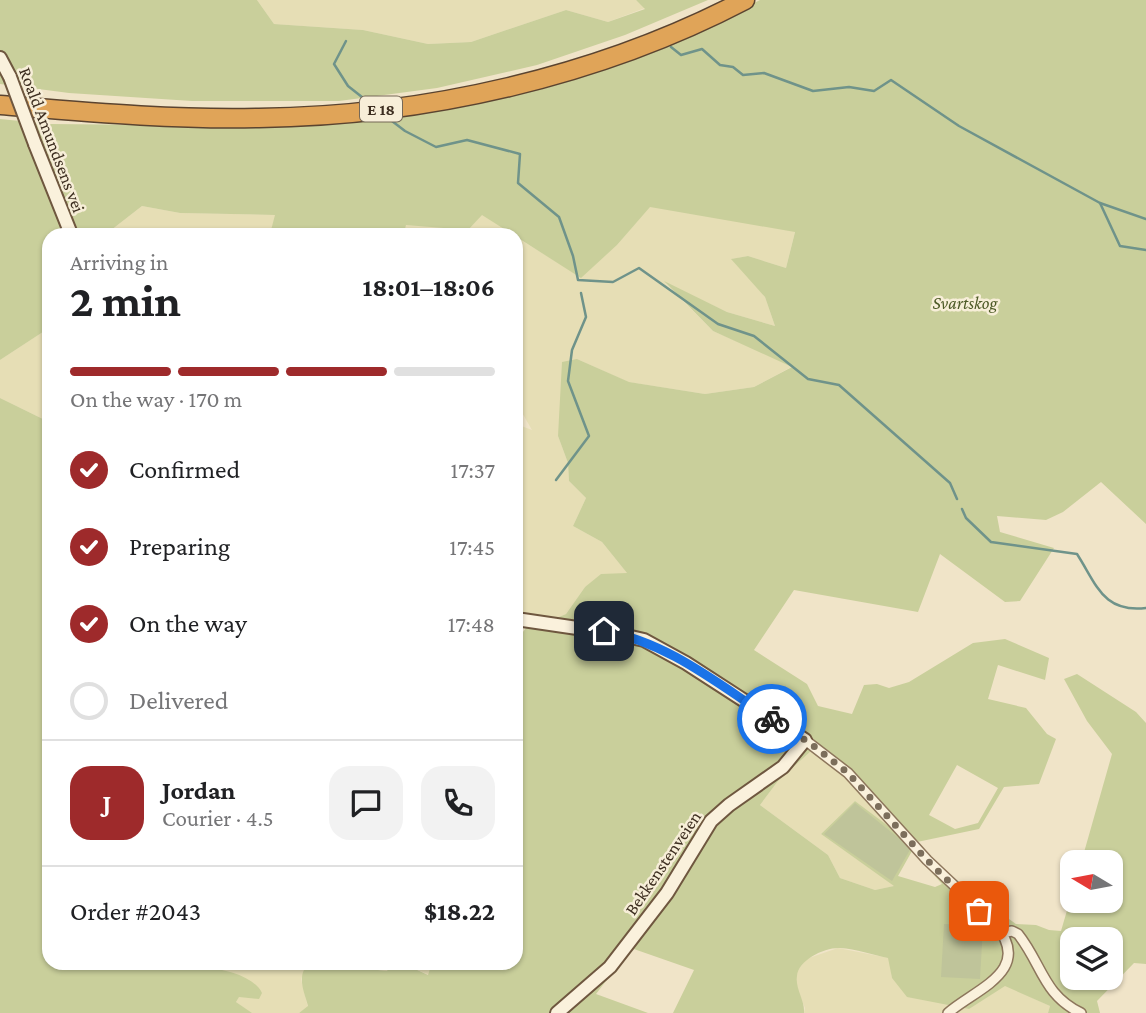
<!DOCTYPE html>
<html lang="en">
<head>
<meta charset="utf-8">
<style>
	:root { --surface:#fff; --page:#f2f2f2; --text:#202124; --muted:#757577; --line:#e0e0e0; --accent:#9e2a2b }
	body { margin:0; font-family:"Crimson Pro",serif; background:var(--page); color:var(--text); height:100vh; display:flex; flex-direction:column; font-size:26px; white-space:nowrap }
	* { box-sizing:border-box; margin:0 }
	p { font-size:23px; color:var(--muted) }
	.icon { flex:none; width:38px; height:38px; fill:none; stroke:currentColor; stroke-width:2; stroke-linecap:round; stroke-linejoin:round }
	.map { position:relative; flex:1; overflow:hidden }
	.panel { position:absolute; left:42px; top:228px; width:481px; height:742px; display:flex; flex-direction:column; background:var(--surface); border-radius:21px; box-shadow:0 2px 5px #0004 }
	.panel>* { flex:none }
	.needle { width:46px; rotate:280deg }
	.tools { position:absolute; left:1060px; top:850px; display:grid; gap:14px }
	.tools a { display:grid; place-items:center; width:63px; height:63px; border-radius:14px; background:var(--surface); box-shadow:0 2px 5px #0004; font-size:35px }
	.pin { position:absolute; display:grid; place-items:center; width:60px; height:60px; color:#fff; margin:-30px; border-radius:14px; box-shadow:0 4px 10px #0006 }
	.courier { position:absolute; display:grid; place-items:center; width:70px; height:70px; margin:-35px; border:5px solid #1a73e8; border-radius:50%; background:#fff; color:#222; box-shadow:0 2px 9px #0007 }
	.overview em { font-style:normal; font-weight:700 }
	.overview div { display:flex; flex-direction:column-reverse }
	.overview { display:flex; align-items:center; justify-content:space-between; height:119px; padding:0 28px }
	h1 { font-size:46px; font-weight:700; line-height:52px }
	.bar { display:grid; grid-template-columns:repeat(4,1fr); gap:10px 7px; align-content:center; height:84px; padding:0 28px }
	.bar i { height:9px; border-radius:5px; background:var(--line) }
	.bar .on { background:var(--accent) }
	.bar p { grid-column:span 4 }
	.line { display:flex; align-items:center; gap:18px; padding:0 28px; border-top:2px solid var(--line) }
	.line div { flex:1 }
	.round { display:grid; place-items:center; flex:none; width:74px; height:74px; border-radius:21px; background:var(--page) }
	ol { padding:0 28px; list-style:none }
	li { display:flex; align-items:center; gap:21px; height:77px }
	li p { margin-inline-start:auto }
	li .icon { padding:7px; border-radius:50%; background:var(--accent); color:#fff; stroke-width:4 }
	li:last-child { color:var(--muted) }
	li i { width:38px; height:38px; border:4px solid var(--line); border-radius:50% }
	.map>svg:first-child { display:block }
</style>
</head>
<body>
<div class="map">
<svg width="1146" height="1013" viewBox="0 0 1146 1013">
	<rect width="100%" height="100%" fill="#f0e4c8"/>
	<g fill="#e6deb5">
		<path d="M 257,0 L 636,0 L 645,8 L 608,22 L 566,10 L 471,42 L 428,44 L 363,30 L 274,24 Z"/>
		<path d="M 142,206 L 180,213 L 276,215 L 270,234 L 106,234 Z"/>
		<path d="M 650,206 L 795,231 L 786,268 L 748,256 L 732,259 L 765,297 L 775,326 L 727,312 L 665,283 L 713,331 L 793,366 L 754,387 L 705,394 L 628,382 L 577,359 L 558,436 L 568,463 L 569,481 L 586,498 L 573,526 L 602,542 L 628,574 L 585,587 L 566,614 L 554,619 L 516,614 L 516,424 L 532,430 L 516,402 L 516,237 L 581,277 L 617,245 Z"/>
		<path d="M 482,214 L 513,234 L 404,234 L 406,224 L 468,230 Z"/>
		<path d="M 49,328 L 49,422 L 0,398 L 0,360 Z"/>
		<path d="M 811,751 L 843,772 L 900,836 L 855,801 L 821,834 L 895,886 L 875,890 L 840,878 L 828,855 L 760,805 L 778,781 Z"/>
		<path d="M 838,948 L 889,958 L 892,978 L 968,1009 L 1005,985 L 1050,1006 L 1048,1013 L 804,1013 L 805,1008 L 797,989 L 796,973 L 806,959 Z"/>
		<path d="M 182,963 L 309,963 L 301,979 L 308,1007 L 299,1013 L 251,1013 L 236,1002 L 239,996 L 208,968 L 192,968 Z"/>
		<path d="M 355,963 L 391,963 L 387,971 L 359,968 Z"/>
		<path d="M 402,963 L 432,963 L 429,975 Z"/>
	</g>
	<g fill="#c9cf9b" fill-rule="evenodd">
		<path d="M 0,0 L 257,0 L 274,24 L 363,30 L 428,44 L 471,42 L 566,10 L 608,22 L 645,9 L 636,0 L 708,0 L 625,35 L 537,65 L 437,88 L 339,101 L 192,101 L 69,93 L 0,84 Z"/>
		<path d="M 760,0 L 1146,0 L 1146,524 L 1101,482 L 1063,512 L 1046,520 L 997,516 L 1000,532 L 1054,548 L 1020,601 L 1005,602 L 940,554 L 918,612 L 794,590 L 754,650 L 807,684 L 818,706 L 852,714 L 864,685 L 877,684 L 889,688 L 909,682 L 973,643 L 1005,639 L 1049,658 L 1045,680 L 998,665 L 988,699 L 1026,708 L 1047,734 L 1056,739 L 1039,784 L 1004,787 L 979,829 L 917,842 L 962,889 L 999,905 L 1009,919 L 1016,924 L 1036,925 L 1049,930 L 1061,931 L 1073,890 L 1073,901 L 1111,901 L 1111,863 L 1081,863 L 1112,754 L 1087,721 L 1064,679 L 1077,674 L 1136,712 L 1146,723 L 1146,964 L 1134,963 L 1097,1001 L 1100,1013 L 1048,1013 L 1050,1006 L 1005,986 L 969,1009 L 907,997 L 892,978 L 888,958 C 873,955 856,949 840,948 C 825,947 798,960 797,976 C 795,989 805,1000 804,1013 L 673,1013 L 694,970 L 631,948 L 596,994 L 648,1013 L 299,1013 L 308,1006 C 304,991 296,976 309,963 L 355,963 L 359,968 L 387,971 L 391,963 L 402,963 L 428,975 L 432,963 L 516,962 L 516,641 L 526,628 L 516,625 L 516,614 L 554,619 L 566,614 L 585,587 L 601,574 L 627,573 L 602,542 L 573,526 L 586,498 L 569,481 L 568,463 L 558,436 L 562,362 L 577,359 L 629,382 L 705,394 L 754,387 L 792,367 L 713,331 L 664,281 L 727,312 L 775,326 L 765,297 L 731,259 L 748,256 L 786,268 L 795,232 L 650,207 L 617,245 L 581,278 L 482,215 L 468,230 L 406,225 L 404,234 L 270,234 L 275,215 L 180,213 L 142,206 L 106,234 L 49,234 L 49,328 L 0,360 L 0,119 L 50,124 L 263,126 L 441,109 L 547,88 L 634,56 L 725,18 ZM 811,751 L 843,772 L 896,832 L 855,801 L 821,834 L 894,886 L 875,890 L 840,878 L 828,855 L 760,805 L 778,781 ZM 957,765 L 998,788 L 978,823 L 955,829 L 929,815 ZM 912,851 L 913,851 L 942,884 L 935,887 L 898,876 ZM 1073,940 L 1111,940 L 1111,978 L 1073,978 Z"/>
		<path d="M 0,398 L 49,422 L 49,962 L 182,963 C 191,970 198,967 208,968 C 225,969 255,977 262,993 L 259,999 L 239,997 L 236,1002 L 252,1013 L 0,1013 Z"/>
	</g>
	<g fill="#bfc49a">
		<path d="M 855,803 L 911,848 L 892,881 L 824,834 Z"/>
		<path d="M 944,924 L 983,926 L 980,979 L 941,977 Z"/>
	</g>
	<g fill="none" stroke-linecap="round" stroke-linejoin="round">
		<g stroke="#6f938a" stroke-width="2.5">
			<path d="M 346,41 L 334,64 L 348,86 L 367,101"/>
			<path d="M 671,47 L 681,55 L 702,49 L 720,65 L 733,67 L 743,75 L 764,73 L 813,91 L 849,87 L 874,91 L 891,80 L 959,126 L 1100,203 L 1120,246 L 1146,250"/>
			<path d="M 388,118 L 405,131 L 436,147 L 467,140 L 520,154 L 518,183 L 559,217 L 573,256 L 578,280 L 613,282 L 639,268 L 718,324 L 754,336 L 808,379 L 839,385 L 950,483 L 957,499"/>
			<path d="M 1100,203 L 1146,219"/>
			<path d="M 556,480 L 589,436 L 568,381 L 572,350 L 586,317 L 581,293"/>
			<path d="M 962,509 L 966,518 L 991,542 L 1077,554 C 1097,585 1103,613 1146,608"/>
		</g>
		<g stroke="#8d765c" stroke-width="12">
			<g id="street">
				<path d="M 805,740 L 848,773 L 927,860 L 995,924 C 1035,971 975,989 948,1013"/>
				<path d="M 1001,933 L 1012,931 L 1018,934 C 1042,964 1043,995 1081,1013"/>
			</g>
		</g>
		<g stroke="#6f573f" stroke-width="16">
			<g id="secondary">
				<path d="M 0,58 L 10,77"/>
				<path d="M 35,144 L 71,234"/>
				<path d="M 516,619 L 618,634 L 644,640 L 686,663 L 805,740 L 783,767 L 729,805 L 711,821 L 667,893 L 610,967 L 557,1013"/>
			</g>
		</g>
		<g stroke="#5b4430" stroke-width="21">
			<path id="highway" d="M 0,105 C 86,112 173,120 259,118 C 424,116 598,77 745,0"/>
		</g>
		<use href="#street" stroke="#faf1dc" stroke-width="9"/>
		<use href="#secondary" stroke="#faf1dc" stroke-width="12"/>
		<use href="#highway" stroke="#e0a458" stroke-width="18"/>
		<g stroke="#6f573f" stroke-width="16" stroke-linecap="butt">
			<path id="secondary-bridge" d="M 10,77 L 35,144"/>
		</g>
		<use href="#secondary-bridge" stroke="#faf1dc" stroke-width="12"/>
	</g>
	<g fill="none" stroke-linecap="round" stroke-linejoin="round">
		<path stroke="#7c6e5b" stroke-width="7" stroke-dasharray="0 12.6" d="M 772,719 L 810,743 L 848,773 L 927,860 L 979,911"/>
		<path stroke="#1a73e8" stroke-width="9" d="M 604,631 C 668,642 719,685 772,719"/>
	</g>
	<g text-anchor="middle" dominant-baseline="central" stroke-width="5" stroke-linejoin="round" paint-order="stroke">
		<rect fill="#f7eed8" stroke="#756857" stroke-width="2" x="360" y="96.5" width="42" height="25" rx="5"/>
		<g font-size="16" font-weight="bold" fill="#3d2e20">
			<text x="381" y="109">E 18</text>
		</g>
		<g font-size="18" fill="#3d2e20" stroke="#f7eed8">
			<text transform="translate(52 140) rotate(69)">Roald Amundsens vei</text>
			<text transform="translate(663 863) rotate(-56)">Bekkenstenveien</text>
		</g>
		<g font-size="18" font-style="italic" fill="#4d5a26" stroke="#f7eed8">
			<text x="965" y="303">Svartskog</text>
		</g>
	</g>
</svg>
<div class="tools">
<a><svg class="needle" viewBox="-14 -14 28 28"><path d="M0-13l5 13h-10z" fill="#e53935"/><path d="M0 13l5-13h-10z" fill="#757577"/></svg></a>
<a><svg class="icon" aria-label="layers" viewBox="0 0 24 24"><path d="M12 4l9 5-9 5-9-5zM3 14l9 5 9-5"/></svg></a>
</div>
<div class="pin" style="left:979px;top:911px;background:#ea580c"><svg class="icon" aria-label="bag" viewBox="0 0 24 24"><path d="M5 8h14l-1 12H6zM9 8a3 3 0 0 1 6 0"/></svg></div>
<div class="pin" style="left:604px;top:631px;background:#1f2937"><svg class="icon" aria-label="home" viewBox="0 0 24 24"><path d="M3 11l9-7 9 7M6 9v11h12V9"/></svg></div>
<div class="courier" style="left:772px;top:719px"><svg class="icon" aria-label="bike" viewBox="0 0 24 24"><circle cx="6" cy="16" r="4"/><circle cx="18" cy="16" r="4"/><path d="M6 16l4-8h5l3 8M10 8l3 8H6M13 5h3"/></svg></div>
<section class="panel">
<div class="overview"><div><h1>2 min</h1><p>Arriving in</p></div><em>18:01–18:06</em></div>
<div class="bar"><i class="on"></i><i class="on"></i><i class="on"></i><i></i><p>On the way · 170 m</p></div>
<ol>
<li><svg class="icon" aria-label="check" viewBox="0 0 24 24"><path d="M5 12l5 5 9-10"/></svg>Confirmed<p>17:37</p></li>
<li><svg class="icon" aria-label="check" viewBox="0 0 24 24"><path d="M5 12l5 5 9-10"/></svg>Preparing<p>17:45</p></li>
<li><svg class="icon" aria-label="check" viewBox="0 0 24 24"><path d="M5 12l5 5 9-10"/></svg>On the way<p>17:48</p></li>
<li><i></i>Delivered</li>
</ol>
<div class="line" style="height:126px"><b class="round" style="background:var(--accent);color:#fff">J</b><div><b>Jordan</b><p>Courier · 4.5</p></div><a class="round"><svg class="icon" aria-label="chat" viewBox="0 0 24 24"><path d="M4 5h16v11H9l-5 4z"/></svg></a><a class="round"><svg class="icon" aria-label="phone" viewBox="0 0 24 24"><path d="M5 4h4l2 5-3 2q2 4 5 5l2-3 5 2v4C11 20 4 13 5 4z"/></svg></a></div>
<div class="line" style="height:91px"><div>Order #2043</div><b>$18.22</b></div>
</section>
</div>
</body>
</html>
